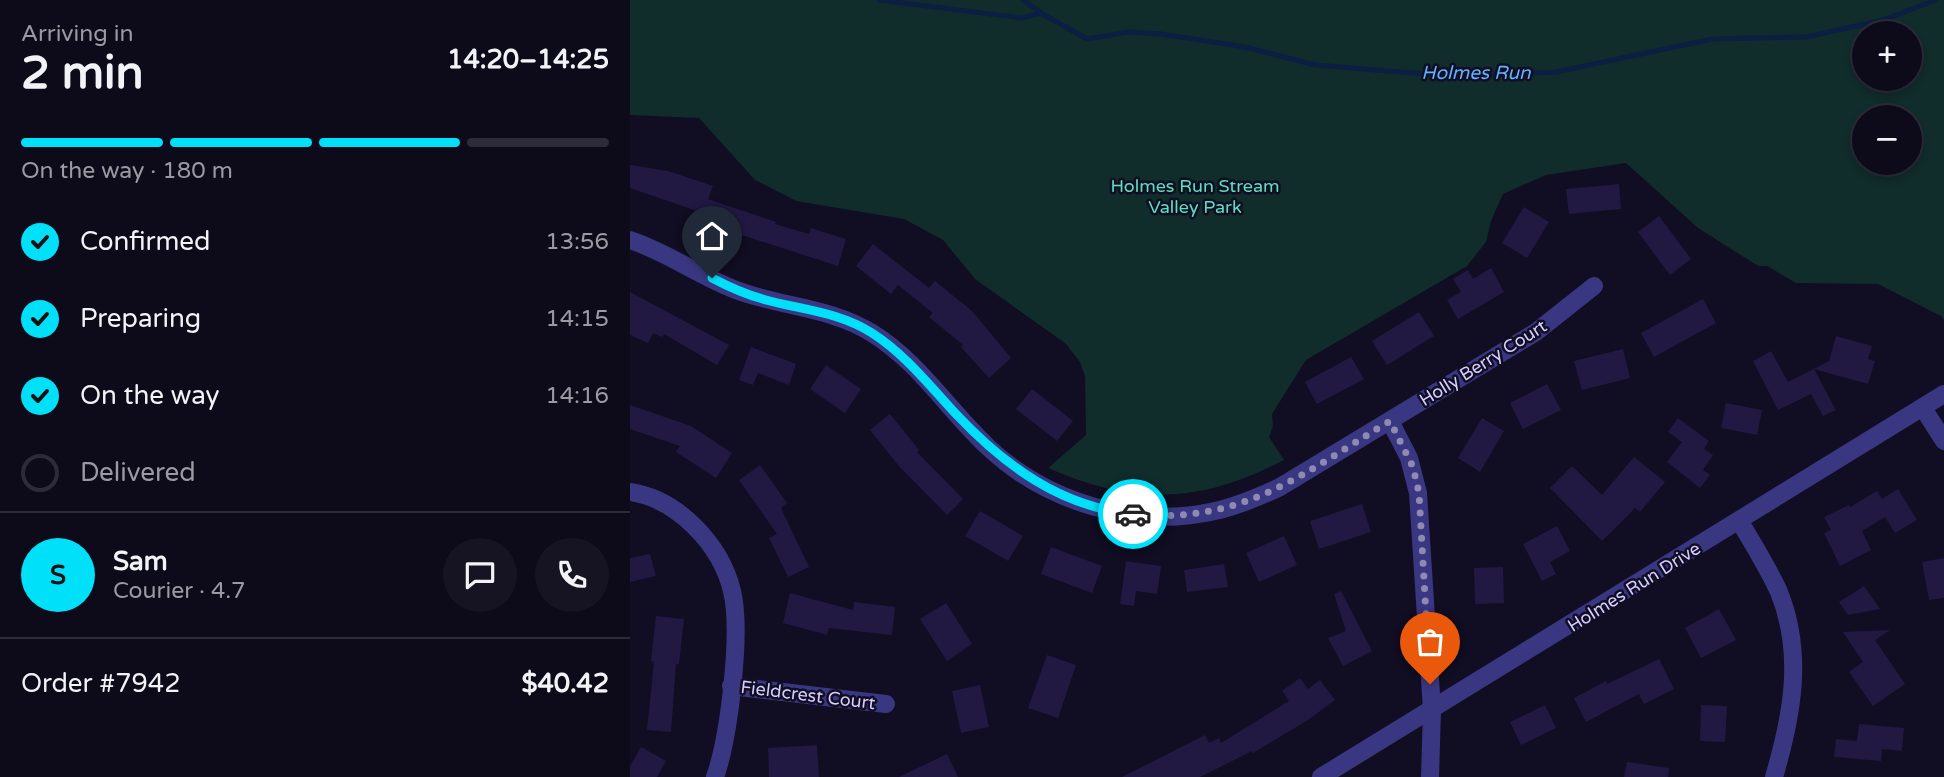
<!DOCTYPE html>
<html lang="en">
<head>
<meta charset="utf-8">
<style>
	:root { --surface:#0d0a1a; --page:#161323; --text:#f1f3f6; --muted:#9a9aa2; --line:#2d2b39; --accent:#00e0f9 }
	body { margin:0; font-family:"Varela Round",sans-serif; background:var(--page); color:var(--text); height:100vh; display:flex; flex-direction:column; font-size:26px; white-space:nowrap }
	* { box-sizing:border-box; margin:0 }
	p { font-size:23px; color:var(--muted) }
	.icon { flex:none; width:38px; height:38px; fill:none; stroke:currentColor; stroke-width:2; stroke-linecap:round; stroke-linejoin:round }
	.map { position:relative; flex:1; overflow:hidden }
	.drawer { display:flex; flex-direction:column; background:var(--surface); width:630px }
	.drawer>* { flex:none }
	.fabs { position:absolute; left:1222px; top:21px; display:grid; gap:14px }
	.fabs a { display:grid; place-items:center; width:70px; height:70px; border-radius:50%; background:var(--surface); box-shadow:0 4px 10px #0003,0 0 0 2px var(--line); font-size:35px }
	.pin { position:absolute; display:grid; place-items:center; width:60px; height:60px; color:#fff; margin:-72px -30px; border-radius:50% 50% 50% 0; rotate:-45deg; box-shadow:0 0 7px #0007 }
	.pin .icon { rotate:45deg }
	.courier { position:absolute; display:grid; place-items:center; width:70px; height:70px; margin:-35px; border:5px solid #00e0f9; border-radius:50%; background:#fff; color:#222; box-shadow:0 2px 9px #0007 }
	.head em { font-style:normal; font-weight:700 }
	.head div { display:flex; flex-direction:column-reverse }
	.head { display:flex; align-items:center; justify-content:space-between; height:119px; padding:0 21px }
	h1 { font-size:46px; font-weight:700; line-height:52px }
	.bar { display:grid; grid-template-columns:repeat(4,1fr); gap:10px 7px; align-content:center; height:84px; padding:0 21px }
	.bar i { height:9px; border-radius:5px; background:var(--line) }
	.bar .current { background:var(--accent) }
	.bar p { grid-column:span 4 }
	.line { display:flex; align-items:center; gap:18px; padding:0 21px; border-top:2px solid var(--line) }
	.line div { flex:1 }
	.round { display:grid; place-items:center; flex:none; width:74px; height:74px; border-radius:37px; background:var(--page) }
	ol { padding:0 21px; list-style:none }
	li { display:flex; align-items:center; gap:21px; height:77px }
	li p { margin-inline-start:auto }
	li .icon { padding:7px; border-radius:50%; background:var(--accent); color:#111; stroke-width:4 }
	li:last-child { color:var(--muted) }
	li i { width:38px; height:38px; border:4px solid var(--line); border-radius:50% }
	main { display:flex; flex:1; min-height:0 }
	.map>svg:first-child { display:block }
</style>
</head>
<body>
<main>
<section class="drawer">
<div class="head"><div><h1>2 min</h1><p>Arriving in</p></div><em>14:20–14:25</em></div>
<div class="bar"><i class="current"></i><i class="current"></i><i class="current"></i><i></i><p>On the way · 180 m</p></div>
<ol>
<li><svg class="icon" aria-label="check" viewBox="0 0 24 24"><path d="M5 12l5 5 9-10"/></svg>Confirmed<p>13:56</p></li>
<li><svg class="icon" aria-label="check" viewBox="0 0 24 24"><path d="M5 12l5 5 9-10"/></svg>Preparing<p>14:15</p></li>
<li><svg class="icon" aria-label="check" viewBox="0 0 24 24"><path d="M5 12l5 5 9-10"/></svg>On the way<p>14:16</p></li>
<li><i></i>Delivered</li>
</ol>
<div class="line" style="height:126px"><b class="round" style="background:var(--accent);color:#111">S</b><div><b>Sam</b><p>Courier · 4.7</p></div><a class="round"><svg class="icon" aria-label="chat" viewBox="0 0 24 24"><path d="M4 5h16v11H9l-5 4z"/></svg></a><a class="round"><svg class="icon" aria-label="phone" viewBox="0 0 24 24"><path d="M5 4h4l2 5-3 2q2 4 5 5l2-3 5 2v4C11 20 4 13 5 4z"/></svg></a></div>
<div class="line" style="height:91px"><div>Order #7942</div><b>$40.42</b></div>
</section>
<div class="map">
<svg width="1314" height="777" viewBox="0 0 1314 777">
	<rect width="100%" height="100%" fill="#110d22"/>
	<path fill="#102c2b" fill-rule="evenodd" d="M 0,0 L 1314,0 L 1314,320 L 1311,316 L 1248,284 L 1166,283 L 1137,266 L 1128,266 L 1068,228 L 996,163 L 916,175 L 873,194 L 861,221 L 856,242 L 837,266 L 676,360 L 642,414 L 643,426 L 639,437 L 654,460 C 570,504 504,506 418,468 L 456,435 L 455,376 L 450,362 L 436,344 L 345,279 L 313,240 L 274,219 L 166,201 L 125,180 L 69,118 L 0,115 ZM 1234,33 L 1279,33 L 1279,79 L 1234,79 ZM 1234,117 L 1279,117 L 1279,163 L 1234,163 Z"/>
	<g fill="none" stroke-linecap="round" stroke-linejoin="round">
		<g stroke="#0b1f43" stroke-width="5">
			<path d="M 249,0 L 392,18 L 411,13"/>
			<path d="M 393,0 L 411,13 L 457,39 L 499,32 L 531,34 L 615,47 L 685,65 L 820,76 L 926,72 L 1082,39 L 1176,37 L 1253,20 L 1306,0"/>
		</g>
	</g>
	<g fill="#221943">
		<path d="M 0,165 L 38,171 L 83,186 L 78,199 L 146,222 L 145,224 L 179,234 L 181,228 L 216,239 L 208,266 L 90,228 L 93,220 L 0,188 Z"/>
		<path d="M 989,184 L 991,209 L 939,214 L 936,189 Z"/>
		<path d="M 894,207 L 919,222 L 897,258 L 872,243 Z"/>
		<path d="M 1029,216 L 1061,259 L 1040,275 L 1008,232 Z"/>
		<path d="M 243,244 L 299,288 L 305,281 L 342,311 L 381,358 L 359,378 L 331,347 L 333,345 L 299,317 L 303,313 L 268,285 L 261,294 L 226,266 Z"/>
		<path d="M 861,268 L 874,292 L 828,319 L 817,300 L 831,292 L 823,279 L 838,270 L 843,279 Z"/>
		<path d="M 0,292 L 99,345 L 87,365 L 34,334 L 32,337 L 23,333 L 18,343 L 0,335 Z"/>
		<path d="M 1073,299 L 1086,323 L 1024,357 L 1011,333 Z"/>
		<path d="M 789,312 L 804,336 L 757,365 L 742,341 Z"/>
		<path d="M 1206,336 L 1242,346 L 1238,359 L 1245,361 L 1238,384 L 1184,369 L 1206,410 L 1193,416 L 1181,394 L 1148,410 L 1123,361 L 1141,351 L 1158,382 L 1199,361 Z"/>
		<path d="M 121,347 L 166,364 L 159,385 L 128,373 L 123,385 L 109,380 Z"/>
		<path d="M 993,349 L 1000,378 L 952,390 L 944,361 Z"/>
		<path d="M 721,357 L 734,379 L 687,404 L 675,382 Z"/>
		<path d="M 196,365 L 231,389 L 215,413 L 180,389 Z"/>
		<path d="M 917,384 L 931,410 L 893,429 L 880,403 Z"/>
		<path d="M 402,389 L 443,421 L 427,441 L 386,409 Z"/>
		<path d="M 1096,403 L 1132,410 L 1127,435 L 1091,428 Z"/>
		<path d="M 0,405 L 61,426 L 102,453 L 86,478 L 46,452 L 50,446 L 0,429 Z"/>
		<path d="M 260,414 L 289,450 L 287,452 L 333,499 L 317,515 L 269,466 L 240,430 Z"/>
		<path d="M 852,418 L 874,431 L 850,472 L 828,458 Z"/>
		<path d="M 1048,418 L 1079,441 L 1074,449 L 1083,455 L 1073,470 L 1080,475 L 1070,488 L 1037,462 L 1052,442 L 1038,432 Z"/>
		<path d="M 1004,457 L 1035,482 L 1010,512 L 1005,508 L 972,541 L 920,488 L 942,466 L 972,495 Z"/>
		<path d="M 130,465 L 157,503 L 151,508 L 179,567 L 158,577 L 139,538 L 147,534 L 109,480 Z"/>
		<path d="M 1268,489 L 1287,520 L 1265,533 L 1255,517 L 1232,531 L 1241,550 L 1210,566 L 1194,533 L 1201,530 L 1194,517 L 1219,505 L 1220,507 L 1247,491 L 1252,499 Z"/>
		<path d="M 732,504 L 741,532 L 689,549 L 680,521 Z"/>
		<path d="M 350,511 L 393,536 L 378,561 L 335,536 Z"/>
		<path d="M 927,526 L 940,551 L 920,562 L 926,574 L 912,581 L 893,544 Z"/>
		<path d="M 654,536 L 667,565 L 629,582 L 616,553 Z"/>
		<path d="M 421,547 L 472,566 L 462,593 L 411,574 Z"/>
		<path d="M 20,554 L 26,576 L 0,582 L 0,558 Z"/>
		<path d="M 1314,558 L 1314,598 L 1299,600 L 1292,562 Z"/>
		<path d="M 496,561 L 531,566 L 527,594 L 506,591 L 504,606 L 490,604 Z"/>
		<path d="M 594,564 L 598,587 L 557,592 L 554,570 Z"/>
		<path d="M 873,567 L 874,603 L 845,604 L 844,568 Z"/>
		<path d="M 1234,586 L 1250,609 L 1218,615 L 1209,602 Z"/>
		<path d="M 711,591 L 742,651 L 713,666 L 698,638 L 716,631 L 704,594 Z"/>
		<path d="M 160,593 L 223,610 L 224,602 L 265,607 L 262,635 L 199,628 L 197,635 L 153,623 Z"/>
		<path d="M 316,603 L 342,644 L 317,661 L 290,619 Z"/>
		<path d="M 1089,609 L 1106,640 L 1071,658 L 1055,628 Z"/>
		<path d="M 26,616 L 54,619 L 49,664 L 46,664 L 41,732 L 17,730 L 24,662 L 21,661 Z"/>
		<path d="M 1260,630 L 1245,640 L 1275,684 L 1243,706 L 1219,672 L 1233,662 L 1213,632 Z"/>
		<path d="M 417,655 L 446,665 L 428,718 L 398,708 Z"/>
		<path d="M 1029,659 L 1044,689 L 1014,704 L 1009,694 L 956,722 L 944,698 L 976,681 L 977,684 Z"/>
		<path d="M 670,678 L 678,689 L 690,680 L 705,700 L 678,720 L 623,753 L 622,751 L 570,777 L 492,777 L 575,735 L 579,743 L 589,738 L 591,743 L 659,701 L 652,691 Z"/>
		<path d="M 350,685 L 359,727 L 331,733 L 322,691 Z"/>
		<path d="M 915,705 L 926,728 L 891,745 L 880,722 Z"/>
		<path d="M 1071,705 L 1097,706 L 1095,742 L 1070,741 Z"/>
		<path d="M 1229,724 L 1274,728 L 1272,751 L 1252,749 L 1251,761 L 1204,757 L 1206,739 L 1227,741 Z"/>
		<path d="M 187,745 L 189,777 L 139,777 L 138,748 Z"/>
		<path d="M 11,747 L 36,761 L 27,777 L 0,777 L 0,766 Z"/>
		<path d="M 317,754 L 328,777 L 269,777 Z"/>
		<path d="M 997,762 L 1039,768 L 1038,777 L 994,777 Z"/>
	</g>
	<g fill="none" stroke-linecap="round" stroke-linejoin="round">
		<g stroke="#3a3782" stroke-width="18">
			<path d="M 0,240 C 37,252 69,276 106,290 C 151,307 200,307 242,333 C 289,362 319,411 359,448 C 418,503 506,529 585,511 C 608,506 629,497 650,487 L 906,332 L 964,286"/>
			<path d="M 1293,408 L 1314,441"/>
			<path d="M 760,421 L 779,458 L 788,493 L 802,710 L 800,777"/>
			<path d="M 0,492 C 48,499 91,545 102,591 C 112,632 99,737 85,777"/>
			<path d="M 1110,522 C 1124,545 1138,568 1149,592 C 1174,654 1162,716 1144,777"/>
			<path d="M 101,686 L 256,704"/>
			<path d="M 691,777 L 1314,394"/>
		</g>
	</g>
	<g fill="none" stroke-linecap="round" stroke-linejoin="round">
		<path stroke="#908ab2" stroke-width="7" stroke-dasharray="0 12.6" d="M 503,514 C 613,525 672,474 760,421 L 783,467 L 789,493 L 800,684"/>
		<path stroke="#00e0f9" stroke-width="9" d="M 82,278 C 99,287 117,295 136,300 C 173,310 209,312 242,333 C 276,355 299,385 326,414 C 375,466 431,507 503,514"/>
	</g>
	<g text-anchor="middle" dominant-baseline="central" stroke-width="5" stroke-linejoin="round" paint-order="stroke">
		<g font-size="18" fill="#59e0bf" stroke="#110d22">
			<text x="565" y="186">Holmes Run Stream<tspan x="565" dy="21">Valley Park</tspan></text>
		</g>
		<g font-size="18" fill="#d4ceff" stroke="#110d22">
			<text transform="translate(853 363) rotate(-32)">Holly Berry Court</text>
			<text transform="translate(1004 587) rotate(-32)">Holmes Run Drive</text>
			<text transform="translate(178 695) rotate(7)">Fieldcrest Court</text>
		</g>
		<g font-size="19" font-style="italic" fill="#5cb3ff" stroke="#110d22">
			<text x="846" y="73">Holmes Run</text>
		</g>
	</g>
</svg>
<div class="fabs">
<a>+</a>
<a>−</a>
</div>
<div class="pin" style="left:800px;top:684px;background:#ea580c"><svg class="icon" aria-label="bag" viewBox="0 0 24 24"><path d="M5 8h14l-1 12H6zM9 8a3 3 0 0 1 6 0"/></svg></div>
<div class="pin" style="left:82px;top:278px;background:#1f2937"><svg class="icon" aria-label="home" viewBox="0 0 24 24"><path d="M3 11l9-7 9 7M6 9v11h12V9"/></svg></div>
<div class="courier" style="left:503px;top:514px"><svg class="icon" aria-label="car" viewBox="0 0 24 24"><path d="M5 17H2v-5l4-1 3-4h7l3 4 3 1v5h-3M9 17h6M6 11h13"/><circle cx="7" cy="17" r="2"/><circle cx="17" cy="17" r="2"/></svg></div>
</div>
</main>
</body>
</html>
